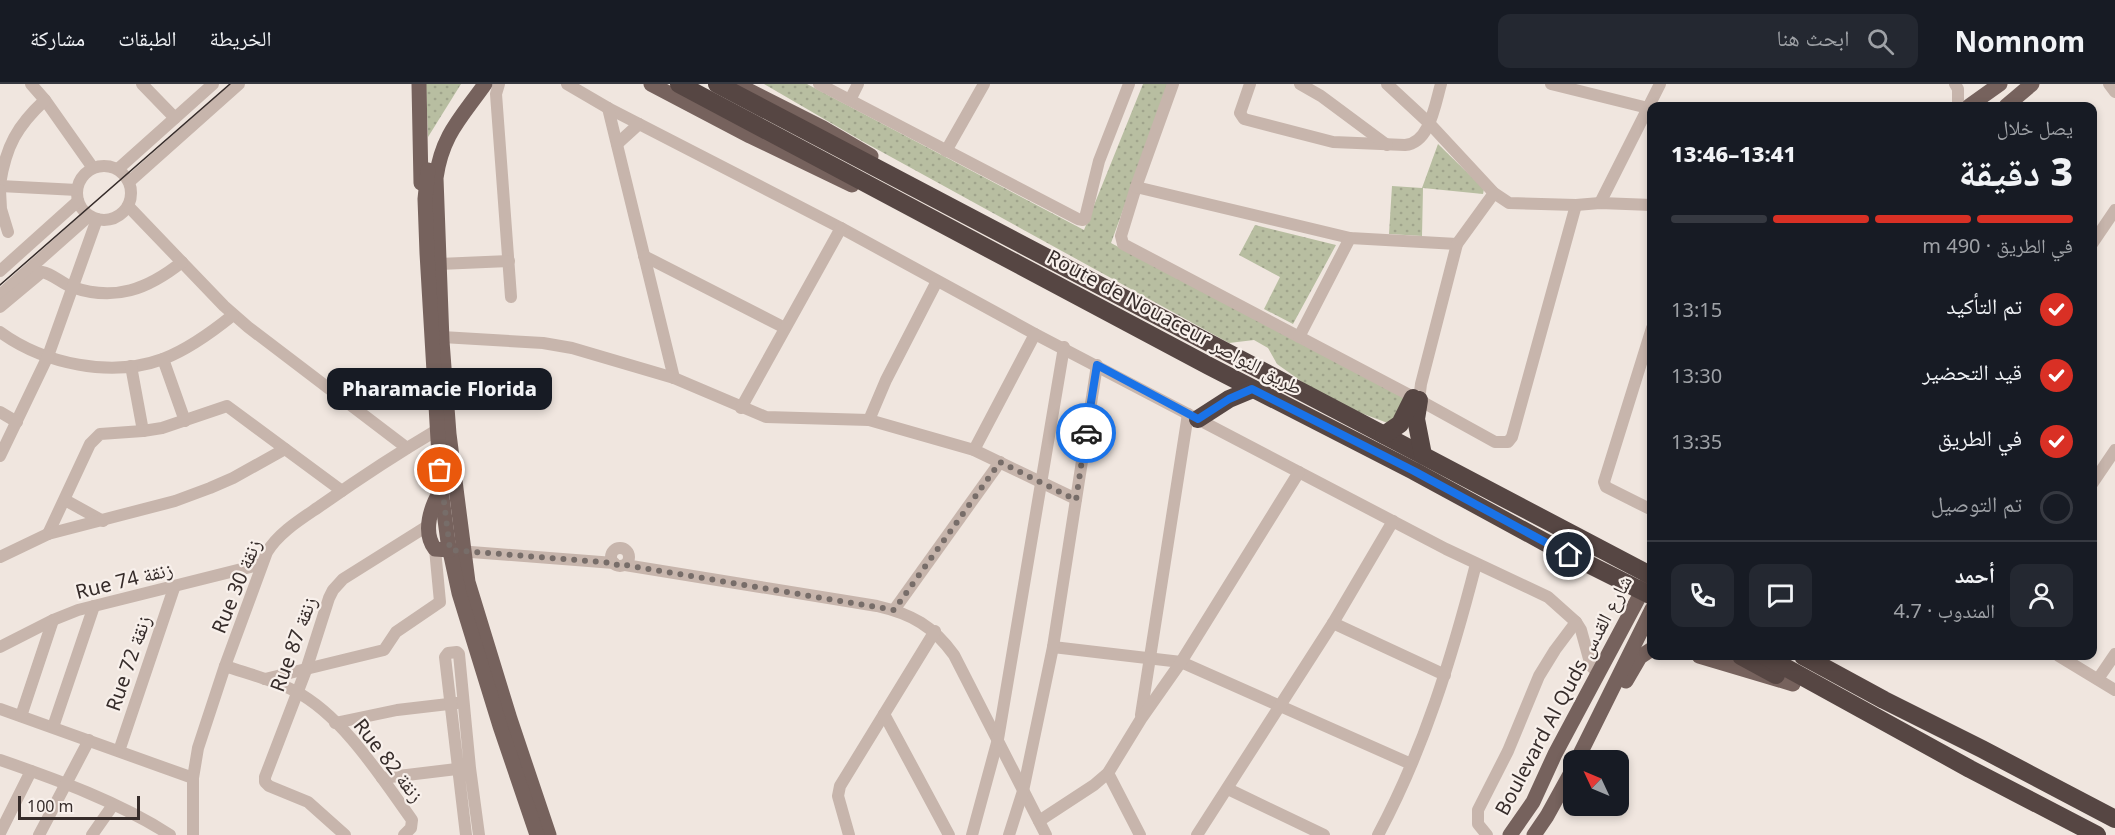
<!DOCTYPE html>
<html lang="ar">
<head>
<meta charset="utf-8">
<style>
	:root { --surface:#171b24; --page:#242831; --text:#f1f3f6; --muted:#9ea1a6; --line:#363941; --accent:#d93025 }
	body { margin:0; font-family:"Noto Sans","Noto Naskh Arabic",sans-serif; background:var(--page); color:var(--text); direction:rtl; height:100vh; display:flex; flex-direction:column; font-size:22px; white-space:nowrap }
	* { box-sizing:border-box; margin:0 }
	p { font-size:20px; color:var(--muted) }
	.icon { flex:none; width:33px; height:33px; fill:none; stroke:currentColor; stroke-width:2; stroke-linecap:round; stroke-linejoin:round }
	.map { position:relative; flex:1; overflow:hidden; direction:ltr }
	.details { position:absolute; left:1647px; top:18px; width:450px; height:558px; display:flex; flex-direction:column; background:var(--surface); border-radius:12px; box-shadow:0 3px 9px #0003; direction:rtl }
	.details>* { flex:none }
	.needle { width:39px; rotate:314deg }
	.buttons { position:absolute; left:1563px; top:666px; display:grid; gap:12px }
	.buttons a { display:grid; place-items:center; width:66px; height:66px; border-radius:12px; background:var(--surface); box-shadow:0 3px 9px #0003; font-size:30px }
	.scale { position:absolute; left:18px; bottom:15px; width:122px; box-sizing:border-box; padding-left:6px; border:3px solid #362c2a; border-top:0; font-size:16px; line-height:21px; white-space:nowrap; color:#362c2a; -webkit-text-stroke:4px #f8f0eb; paint-order:stroke }
	.pin { position:absolute; display:grid; place-items:center; width:51px; height:51px; color:#fff; margin:-26px; border:3px solid #fff; border-radius:50%; box-shadow:0 2px 6px #0007 }
	.courier { position:absolute; display:grid; place-items:center; width:60px; height:60px; margin:-30px; border:4px solid #1a73e8; border-radius:50%; background:#fff; color:#222; box-shadow:0 2px 8px #0007 }
	.bubble { position:absolute; height:42px; border-radius:12px; background:var(--surface); box-shadow:0 3px 9px #0003; font-size:20px; font-weight:800; line-height:42px; text-align:center; direction:rtl }
	.headline em { font-style:normal; font-weight:800 }
	.headline div { display:flex; flex-direction:column-reverse }
	.headline { display:flex; align-items:center; justify-content:space-between; height:102px; padding:0 24px }
	h1 { font-size:39px; font-weight:800; line-height:45px }
	.bar { display:grid; grid-template-columns:repeat(4,1fr); gap:9px 6px; align-content:center; height:72px; padding:0 24px }
	.bar i { height:8px; border-radius:4px; background:var(--line) }
	.bar .current { background:var(--accent) }
	.bar p { grid-column:span 4 }
	.line { display:flex; align-items:center; gap:15px; padding:0 24px; border-top:2px solid var(--line) }
	.line div { flex:1 }
	.round { display:grid; place-items:center; flex:none; width:63px; height:63px; border-radius:12px; background:var(--page) }
	ol { padding:0 24px; list-style:none }
	li { display:flex; align-items:center; gap:18px; height:66px }
	li p { margin-inline-start:auto }
	li .icon { padding:6px; border-radius:50%; background:var(--accent); color:#fff; stroke-width:4 }
	li:last-child { color:var(--muted) }
	li i { width:33px; height:33px; border:3px solid var(--line); border-radius:50% }
	header { display:flex; align-items:center; gap:36px; box-sizing:border-box; height:84px; padding:0 30px; background:var(--surface); border-bottom:2px solid var(--line) }
	header strong { font-size:28px }
	nav { display:flex; gap:33px; margin-inline-start:auto; font-size:21px }
	.search { width:420px; height:54px; background:var(--page); display:flex; align-items:center; gap:15px; box-sizing:border-box; padding:0 21px; border-radius:12px; color:var(--muted); font-size:22px }
	.map>svg:first-child { display:block }
</style>
</head>
<body>
<header>
<strong>Nomnom</strong>
<div class="search"><svg class="icon" aria-label="search" viewBox="0 0 24 24"><circle cx="10" cy="10" r="6"/><path d="M15 15l6 6"/></svg>ابحث هنا</div>
<nav><a>الخريطة</a><a>الطبقات</a><a>مشاركة</a></nav>
</header>
<div class="map">
<svg width="2115" height="751" viewBox="0 0 2115 751">
	<defs>
		<pattern id="grass-dots" width="8" height="8" patternUnits="userSpaceOnUse" patternTransform="scale(1.5)"><rect width="8" height="8" fill="#b8bea1"/><path d="M2 2h.1M6 6h.1" fill="none" stroke="#9fa38b" stroke-width="1.8" stroke-linecap="round"/></pattern>
	</defs>
	<rect width="100%" height="100%" fill="#f0e6df"/>
	<g fill="url(#grass-dots)">
		<path d="M 426,0 L 461,0 L 428,53 Z"/>
		<path d="M 764,0 L 807,0 L 1084,146 L 1143,0 L 1169,0 L 1111,159 L 1406,315 L 1393,341 L 1329,317 L 1277,280 L 1268,264 L 1254,256 L 1229,259 L 862,57 Z"/>
		<path d="M 1438,60 L 1484,105 L 1483,110 L 1423,104 L 1422,152 L 1389,150 L 1392,102 L 1422,104 Z"/>
		<path d="M 1255,141 L 1336,161 L 1293,240 L 1264,225 L 1280,193 L 1239,171 Z"/>
	</g>
	<g fill="none" stroke-linecap="round" stroke-linejoin="round">
		<g stroke="#c7b5ac" stroke-width="12">
			<path d="M 31,0 L 45,16 L 93,84"/>
			<path d="M 142,0 L 175,34"/>
			<path d="M 499,0 L 496,10 L 511,213"/>
			<path d="M 567,0 L 608,24 L 841,144 L 1035,250 L 1446,465 L 1548,513 L 1576,538 L 1581,546 L 1591,582 L 1598,589"/>
			<path d="M 819,0 L 1078,135 L 1083,136 L 1085,134 L 1099,77 L 1129,0"/>
			<path d="M 1173,0 L 1136,103 L 1121,152 L 1123,160 L 1419,316 L 1495,358 L 1508,358 L 1512,353 L 1576,121"/>
			<path d="M 1250,0 L 1240,29 L 1244,35 L 1333,58 L 1405,61 C 1430,59 1435,20 1441,0"/>
			<path d="M 1300,0 L 1321,12 L 1387,61"/>
			<path d="M 1387,0 L 1429,39 L 1494,109 L 1509,119 L 1576,121 L 1600,119 L 1652,121"/>
			<path d="M 1551,0 L 1648,24"/>
			<path d="M 1955,0 L 1958,5 L 1958,22"/>
			<path d="M 2109,0 L 2115,8"/>
			<path d="M 850,16 L 858,0"/>
			<path d="M 608,24 L 674,294"/>
			<path d="M 617,60 L 639,40"/>
			<path d="M 946,67 L 984,0"/>
			<circle cx="104" cy="109" r="27"/>
			<path d="M 118,85 L 213,0"/>
			<path d="M 129,98 L 239,0"/>
			<path d="M 0,100 C 6,62 17,42 45,16"/>
			<path d="M 0,102 L 77,106"/>
			<path d="M 1136,103 L 1350,154 L 1457,160"/>
			<path d="M 0,106 L 1,125 L 8,148"/>
			<path d="M 1600,119 L 1660,0"/>
			<path d="M 128,122 L 224,222 L 248,243 L 407,364"/>
			<path d="M 2092,160 L 2115,126"/>
			<path d="M 644,172 L 785,244"/>
			<path d="M 439,180 L 509,177"/>
			<path d="M 0,187 L 78,117"/>
			<path d="M 0,211 L 89,132"/>
			<path d="M 0,223 L 42,188 C 53,190 61,199 72,203 C 115,218 148,205 182,178"/>
			<path d="M 1652,244 L 1604,398 L 1606,403 L 1652,426"/>
			<path d="M 0,248 C 44,280 111,294 163,275 C 189,265 212,248 233,231"/>
			<path d="M 442,253 L 543,259 L 572,264 L 674,294 L 766,333 L 869,336 L 974,366 L 1076,415"/>
			<path d="M 1299,253 L 1350,154"/>
			<path d="M 163,275 L 185,337"/>
			<path d="M 131,282 L 143,347"/>
			<path d="M 1419,316 L 1421,300 L 1457,160 L 1494,109"/>
			<path d="M 741,324 L 841,144"/>
			<path d="M 0,328 L 17,338"/>
			<path d="M 869,336 L 886,296 L 937,197"/>
			<path d="M 974,366 L 1035,250"/>
			<path d="M 0,372 L 48,272 L 97,135"/>
			<path d="M 2092,400 L 2115,366"/>
			<path d="M 65,416 L 103,437"/>
			<path d="M 48,450 L 90,360 L 100,350 L 143,347 L 162,344 L 227,322 L 342,407"/>
			<circle cx="620" cy="473" r="9"/>
			<path d="M 458,467 L 614,479"/>
			<path d="M 0,473 L 48,450 L 175,417 L 210,404 L 233,394 L 285,365"/>
			<path d="M 625,481 L 877,522 C 912,530 933,542 954,571 L 1046,751"/>
			<path d="M 894,526 L 1000,378"/>
			<path d="M 1333,539 L 1445,591"/>
			<path d="M 0,563 L 53,536 L 78,526 L 262,480"/>
			<path d="M 1053,563 L 1181,578 L 1411,680"/>
			<path d="M 2059,572 L 2115,606"/>
			<path d="M 225,582 C 249,590 273,596 295,607 C 343,632 381,693 412,736 L 411,744 L 404,751"/>
			<path d="M 265,595 L 384,566 L 396,548 L 440,518 L 435,465"/>
			<path d="M 2098,595 L 2115,570"/>
			<path d="M 0,625 L 193,694"/>
			<path d="M 884,630 L 949,751"/>
			<path d="M 1141,631 L 1188,330"/>
			<path d="M 21,632 L 53,536"/>
			<path d="M 335,639 L 397,626 L 457,619"/>
			<path d="M 53,643 L 94,522"/>
			<path d="M 119,667 L 174,504"/>
			<path d="M 0,676 C 58,696 119,718 170,751"/>
			<path d="M 1108,689 L 1140,751"/>
			<path d="M 382,694 L 465,684"/>
			<path d="M 1228,705 L 1324,751"/>
			<path d="M 1039,737 L 1094,701 L 1108,689 L 1141,635 L 1181,578 L 1299,388"/>
			<path d="M 0,749 L 31,687"/>
			<path d="M 39,751 L 89,656"/>
			<path d="M 92,751 L 113,721"/>
			<path d="M 193,751 L 193,694 L 198,664 L 225,582 L 267,468 C 280,447 303,434 323,420 C 360,394 398,369 437,346"/>
			<path d="M 345,751 L 308,718 L 269,702 L 265,698 L 265,693 L 306,586 L 329,514 L 333,506 L 343,495 L 429,441"/>
			<path d="M 466,751 L 445,573 L 448,569 L 457,568 L 459,570 L 470,684 L 479,751"/>
			<path d="M 849,751 L 838,712 L 840,702 L 935,547"/>
			<path d="M 972,751 L 998,655 L 1064,263"/>
			<path d="M 1009,751 L 1023,707 L 1053,563 L 1097,281"/>
			<path d="M 1197,751 L 1333,539 L 1393,437"/>
			<path d="M 1378,751 C 1424,665 1452,573 1476,480"/>
			<path d="M 1487,751 L 1478,740 L 1478,726 L 1508,667 L 1539,592 L 1555,566 L 1576,538"/>
		</g>
		<g stroke="#76625d" stroke-width="15">
			<path d="M 419,0 L 421,99"/>
			<path d="M 485,0 C 461,34 442,51 436,94 L 442,257 L 449,350 L 468,498 L 510,635 L 549,751"/>
			<path d="M 651,0 L 750,52 L 852,101"/>
			<path d="M 736,0 L 823,44 L 871,72"/>
			<path d="M 1969,22 L 2000,0"/>
			<path d="M 2006,22 L 2032,0"/>
			<path d="M 428,86 L 425,115 L 427,169 L 441,406 L 448,458 L 459,509 L 500,642 L 537,751"/>
			<path d="M 441,406 C 431,422 422,448 435,465 L 450,466"/>
			<path d="M 1699,572 L 1793,600"/>
			<path d="M 1626,597 L 1640,573 L 1652,565"/>
			<path d="M 1577,676 L 1652,525"/>
			<path d="M 1510,751 L 1533,718 L 1555,670 L 1647,498"/>
			<path d="M 1534,751 L 1547,732 L 1574,683"/>
		</g>
		<g stroke="#564643" stroke-width="18">
			<path d="M 679,0 L 1209,282 L 1414,387 L 1550,461 L 1652,512"/>
			<path d="M 717,0 L 1652,492"/>
			<path d="M 1419,316 L 1416,335 L 1423,371"/>
			<path d="M 1198,335 L 1229,315 L 1253,305"/>
			<path d="M 1384,351 L 1400,340 L 1413,314"/>
			<path d="M 1741,572 L 1776,591"/>
			<path d="M 1765,572 L 1970,685 L 2097,751"/>
			<path d="M 1803,572 L 1884,616 L 1982,665 L 2115,735"/>
		</g>
		<path stroke="#362c2a" stroke-width="1.5" d="M 0,201 L 230,0"/>
	</g>
	<g fill="none" stroke-linecap="round" stroke-linejoin="round">
		<path stroke="#776d69" stroke-width="6" stroke-dasharray="0 10.8" d="M 440,386 L 450,466 L 614,479 L 619,482 L 625,481 L 894,526 L 1000,378 L 1076,416 L 1086,349"/>
		<path stroke="#1a73e8" stroke-width="8" d="M 1086,349 L 1097,281 L 1198,335 L 1229,315 L 1252,305 L 1414,387 L 1569,471"/>
	</g>
	<g text-anchor="middle" dominant-baseline="central" stroke-width="4.5" stroke-linejoin="round" paint-order="stroke">
		<g font-size="20" fill="#362c2a" stroke="#f8f0eb">
			<text transform="translate(1175 238) rotate(28)">Route de Nouaceur طريق النواصر</text>
			<text transform="translate(124 496) rotate(-14)">Rue 74 زنقة</text>
			<text transform="translate(236 502) rotate(-68)">Rue 30 زنقة</text>
			<text transform="translate(293 560) rotate(-70)">Rue 87 زنقة</text>
			<text transform="translate(128 579) rotate(-71)">Rue 72 زنقة</text>
			<text transform="translate(1563 611) rotate(-62)">Boulevard Al Quds شارع القدس</text>
			<text transform="translate(389 676) rotate(52)">Rue 82 زنقة</text>
		</g>
	</g>
</svg>
<div class="buttons">
<a><svg class="needle" viewBox="-14 -14 28 28"><path d="M0-13l5 13h-10z" fill="#e53935"/><path d="M0 13l5-13h-10z" fill="#9ea1a6"/></svg></a>
</div>
<div class="scale">100 m</div>
<div class="pin" style="left:440px;top:386px;background:#ea580c"><svg class="icon" aria-label="bag" viewBox="0 0 24 24"><path d="M5 8h14l-1 12H6zM9 8a3 3 0 0 1 6 0"/></svg></div>
<div class="pin" style="left:1569px;top:471px;background:#1f2937"><svg class="icon" aria-label="home" viewBox="0 0 24 24"><path d="M3 11l9-7 9 7M6 9v11h12V9"/></svg></div>
<div class="courier" style="left:1086px;top:349px"><svg class="icon" aria-label="car" viewBox="0 0 24 24"><path d="M5 17H2v-5l4-1 3-4h7l3 4 3 1v5h-3M9 17h6M6 11h13"/><circle cx="7" cy="17" r="2"/><circle cx="17" cy="17" r="2"/></svg></div>
<div class="bubble" style="left:327px;top:284px;width:225px">Pharamacie Florida</div>
<section class="details">
<div class="headline"><div><h1>3 دقيقة</h1><p>يصل خلال</p></div><em>13:41–13:46</em></div>
<div class="bar"><i class="current"></i><i class="current"></i><i class="current"></i><i></i><p>في الطريق · 490 m</p></div>
<ol>
<li><svg class="icon" aria-label="check" viewBox="0 0 24 24"><path d="M5 12l5 5 9-10"/></svg>تم التأكيد<p>13:15</p></li>
<li><svg class="icon" aria-label="check" viewBox="0 0 24 24"><path d="M5 12l5 5 9-10"/></svg>قيد التحضير<p>13:30</p></li>
<li><svg class="icon" aria-label="check" viewBox="0 0 24 24"><path d="M5 12l5 5 9-10"/></svg>في الطريق<p>13:35</p></li>
<li><i></i>تم التوصيل</li>
</ol>
<div class="line" style="height:108px"><a class="round"><svg class="icon" aria-label="person" viewBox="0 0 24 24"><circle cx="12" cy="8" r="4"/><path d="M4 21q1-7 8-7t8 7"/></svg></a><div><b>أحمد</b><p>المندوب · 4.7</p></div><a class="round"><svg class="icon" aria-label="chat" viewBox="0 0 24 24"><path d="M4 5h16v11H9l-5 4z"/></svg></a><a class="round"><svg class="icon" aria-label="phone" viewBox="0 0 24 24"><path d="M5 4h4l2 5-3 2q2 4 5 5l2-3 5 2v4C11 20 4 13 5 4z"/></svg></a></div>
</section>
</div>
</body>
</html>
